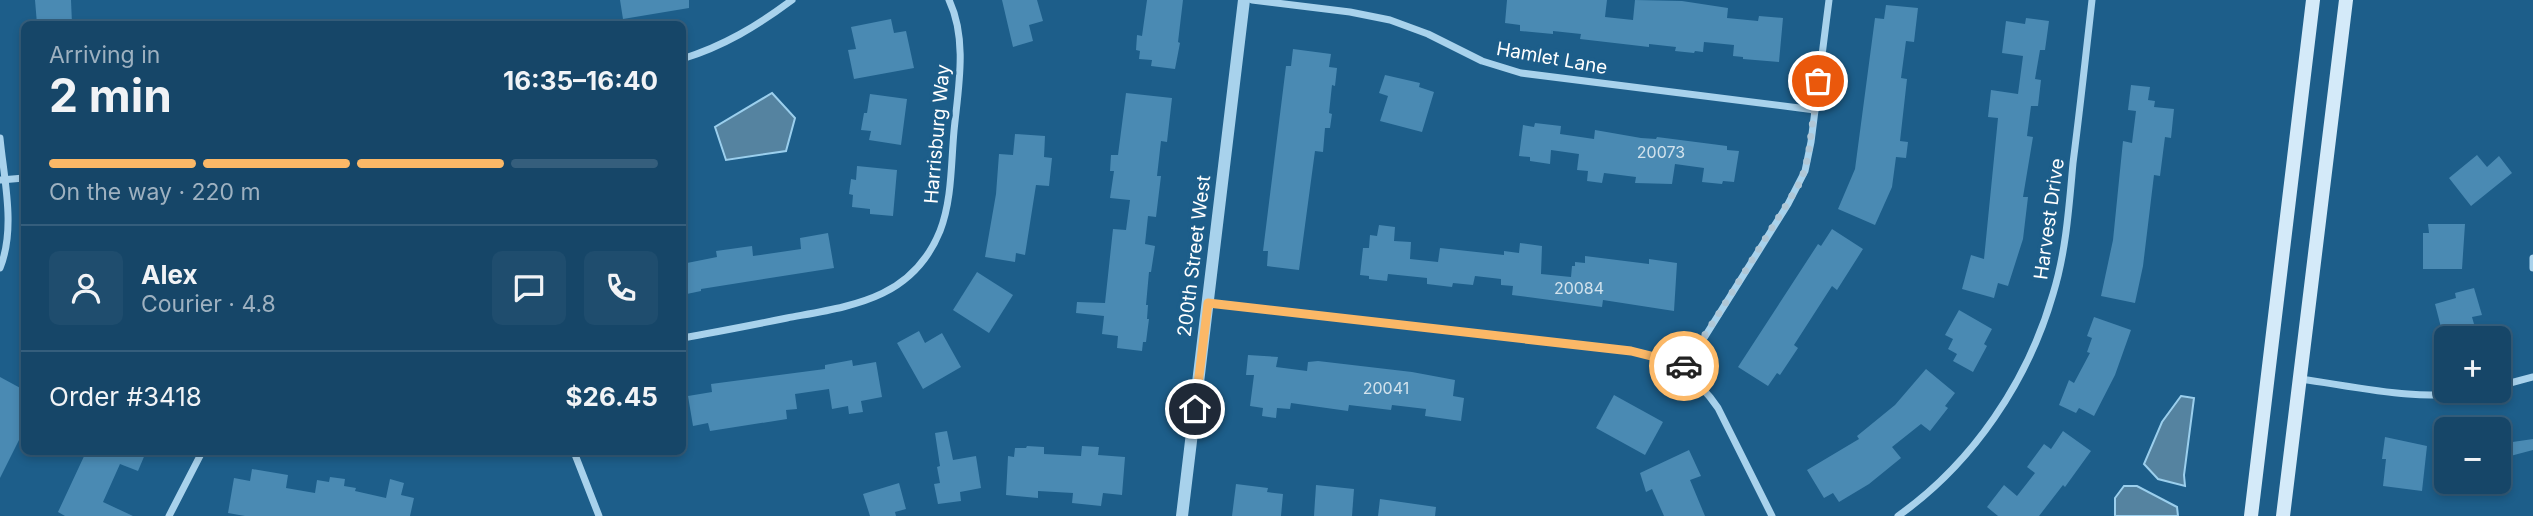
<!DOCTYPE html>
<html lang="en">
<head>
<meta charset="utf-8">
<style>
	:root { --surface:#164668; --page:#1f4d6e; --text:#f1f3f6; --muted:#9eb1c0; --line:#355e7c; --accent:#fbb867 }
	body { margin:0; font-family:Inter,sans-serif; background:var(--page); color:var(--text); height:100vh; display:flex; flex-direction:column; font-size:26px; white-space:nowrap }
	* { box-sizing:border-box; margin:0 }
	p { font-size:23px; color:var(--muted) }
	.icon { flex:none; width:38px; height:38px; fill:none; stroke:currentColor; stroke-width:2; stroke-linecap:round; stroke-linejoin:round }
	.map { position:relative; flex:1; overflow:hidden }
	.side { position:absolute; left:21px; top:21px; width:665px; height:434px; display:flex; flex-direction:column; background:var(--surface); border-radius:10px; box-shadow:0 4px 10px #0003,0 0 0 2px var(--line) }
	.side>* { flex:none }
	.fabs { position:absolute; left:2434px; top:326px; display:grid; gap:14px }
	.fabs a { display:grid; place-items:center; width:77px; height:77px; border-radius:10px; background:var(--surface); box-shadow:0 4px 10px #0003,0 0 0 2px var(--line); font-size:35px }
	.pin { position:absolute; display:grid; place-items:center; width:60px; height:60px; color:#fff; margin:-30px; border:4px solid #fff; border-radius:50%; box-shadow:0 2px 7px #0007 }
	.courier { position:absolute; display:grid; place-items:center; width:70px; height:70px; margin:-35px; border:5px solid #fbb867; border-radius:50%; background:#fff; color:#222; box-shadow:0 2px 9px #0007 }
	.overview em { font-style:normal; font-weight:700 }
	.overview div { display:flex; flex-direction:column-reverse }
	.overview { display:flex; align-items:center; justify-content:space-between; height:119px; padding:0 28px }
	h1 { font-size:46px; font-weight:700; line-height:52px }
	.bar { display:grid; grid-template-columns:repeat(4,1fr); gap:10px 7px; align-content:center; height:84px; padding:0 28px }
	.bar i { height:9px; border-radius:5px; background:var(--line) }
	.bar .active { background:var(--accent) }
	.bar p { grid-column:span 4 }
	.line { display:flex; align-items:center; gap:18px; padding:0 28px; border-top:2px solid var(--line) }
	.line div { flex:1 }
	.round { display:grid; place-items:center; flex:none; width:74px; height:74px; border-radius:10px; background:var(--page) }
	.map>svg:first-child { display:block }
</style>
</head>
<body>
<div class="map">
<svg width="2533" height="516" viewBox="0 0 2533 516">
	<rect width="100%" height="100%" fill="#1d5e8a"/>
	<g fill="#5583a0" stroke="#9bcfed" stroke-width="2">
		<path d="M 772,93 L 795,118 L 786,151 L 726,160 L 715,127 Z"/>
		<path d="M 2181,396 L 2194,398 L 2184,475 L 2185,486 L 2158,479 L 2144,464 L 2162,422 Z"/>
		<path d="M 2124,486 L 2137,486 L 2177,507 L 2178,516 L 2115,516 L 2115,498 Z"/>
	</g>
	<g fill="#4a8ab3">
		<path d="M 35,0 L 71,0 L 72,24 L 37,24 Z"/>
		<path d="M 620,0 L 689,0 L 689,8 L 623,19 Z"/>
		<path d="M 1002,0 L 1037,0 L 1043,21 L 1029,25 L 1033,41 L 1013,47 Z"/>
		<path d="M 1147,0 L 1183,0 L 1178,42 L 1180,43 L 1175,69 L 1151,66 L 1152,60 L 1139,59 L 1140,51 L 1136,50 L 1137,35 L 1142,36 Z"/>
		<path d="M 1507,0 L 1607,0 L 1605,17 L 1633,20 L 1635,0 L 1682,1 L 1728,8 L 1727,18 L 1758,21 L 1759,16 L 1783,18 L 1779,62 L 1743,59 L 1743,57 L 1733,56 L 1734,45 L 1704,42 L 1703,52 L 1695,51 L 1694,53 L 1675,51 L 1676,47 L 1649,44 L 1649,47 L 1580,39 L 1581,34 L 1553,31 L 1553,34 L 1520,31 L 1520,25 L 1505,23 Z"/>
		<path d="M 1886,5 L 1918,8 L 1914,42 L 1906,41 L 1901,78 L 1907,79 L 1900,141 L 1908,142 L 1906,158 L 1896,157 L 1892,187 L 1875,225 L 1838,209 L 1855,169 L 1875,18 L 1884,19 Z"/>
		<path d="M 2026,18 L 2049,21 L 2045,50 L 2040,50 L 2035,79 L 2041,80 L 2038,106 L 2031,106 L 2027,136 L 2033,137 L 2023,197 L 2028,197 L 2023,239 L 2008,286 L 1998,283 L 1994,298 L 1962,289 L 1971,255 L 1984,259 L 1998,118 L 1988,117 L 1991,90 L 2018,94 L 2023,56 L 2002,53 L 2006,21 L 2025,24 Z"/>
		<path d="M 891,19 L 894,33 L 906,31 L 914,68 L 854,79 L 848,50 L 856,49 L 851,27 Z"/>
		<path d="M 1293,49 L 1331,54 L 1329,67 L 1337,68 L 1335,86 L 1332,85 L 1329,113 L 1332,114 L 1330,128 L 1325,128 L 1323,152 L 1315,151 L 1299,270 L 1267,266 L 1268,251 L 1263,251 L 1286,66 L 1291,66 Z"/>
		<path d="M 1385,75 L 1420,83 L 1419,87 L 1434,92 L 1422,132 L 1380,121 L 1388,96 L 1379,93 Z"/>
		<path d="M 2131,85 L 2150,87 L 2148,100 L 2155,101 L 2154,107 L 2174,109 L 2171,138 L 2165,137 L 2160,176 L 2154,175 L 2143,266 L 2135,303 L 2101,296 L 2113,240 L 2123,141 L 2132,143 L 2136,111 L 2128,110 Z"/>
		<path d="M 1126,93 L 1172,98 L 1167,142 L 1161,141 L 1157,176 L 1161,176 L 1156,217 L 1148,216 L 1145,244 L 1155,246 L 1151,272 L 1149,272 L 1146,305 L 1148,305 L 1147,319 L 1149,319 L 1146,342 L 1143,342 L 1142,351 L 1117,348 L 1118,336 L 1102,334 L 1104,316 L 1076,313 L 1077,302 L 1105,303 L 1113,229 L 1126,230 L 1130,200 L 1110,198 L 1114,171 L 1110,171 L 1111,155 L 1118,155 Z"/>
		<path d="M 870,94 L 907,99 L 901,145 L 869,140 L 871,131 L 861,130 L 864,113 L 867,113 Z"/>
		<path d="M 1535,123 L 1561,126 L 1560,134 L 1594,139 L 1595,130 L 1641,138 L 1656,139 L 1657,137 L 1727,146 L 1727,150 L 1739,151 L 1734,182 L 1723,181 L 1722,184 L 1702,182 L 1704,168 L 1675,164 L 1672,184 L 1635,183 L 1636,177 L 1604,173 L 1602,183 L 1587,181 L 1588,171 L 1577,170 L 1579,154 L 1551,150 L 1550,164 L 1530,161 L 1530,157 L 1519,156 L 1523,125 L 1534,127 Z"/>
		<path d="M 1015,134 L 1045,136 L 1044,157 L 1052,158 L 1049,186 L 1036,185 L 1025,255 L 1016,253 L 1015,262 L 985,257 L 996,194 L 999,154 L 1013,155 Z"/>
		<path d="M 2477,155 L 2487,167 L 2499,156 L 2512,173 L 2471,206 L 2449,178 Z"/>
		<path d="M 857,166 L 897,170 L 893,216 L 870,214 L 870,209 L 852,207 L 853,195 L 849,194 L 851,179 L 856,180 Z"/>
		<path d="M 2428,224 L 2465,224 L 2462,269 L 2423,269 L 2423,233 L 2429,233 Z"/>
		<path d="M 1379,225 L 1395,227 L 1394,241 L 1411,242 L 1410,259 L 1438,262 L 1440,248 L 1504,255 L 1504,251 L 1519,253 L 1520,243 L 1542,246 L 1541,274 L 1571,277 L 1572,266 L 1575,266 L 1575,262 L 1585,263 L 1585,256 L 1649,264 L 1649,259 L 1677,263 L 1674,311 L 1603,300 L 1602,307 L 1512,295 L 1513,286 L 1501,285 L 1501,279 L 1475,276 L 1473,285 L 1453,283 L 1452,287 L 1427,284 L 1427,278 L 1388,274 L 1387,281 L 1369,279 L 1369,276 L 1360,275 L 1363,248 L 1369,248 L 1370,235 L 1377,236 Z"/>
		<path d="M 1832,229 L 1863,249 L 1837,290 L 1832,286 L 1794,345 L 1798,348 L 1780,375 L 1777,373 L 1768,386 L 1738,367 L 1818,244 L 1821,246 Z"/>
		<path d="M 828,233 L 834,268 L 701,289 L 701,291 L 682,295 L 682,264 L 717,257 L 716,251 L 752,246 L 753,256 L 801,249 L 800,238 Z"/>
		<path d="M 977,272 L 1013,295 L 989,333 L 953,310 Z"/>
		<path d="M 2474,288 L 2482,315 L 2472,317 L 2476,331 L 2444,339 L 2435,304 L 2456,298 L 2455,293 Z"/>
		<path d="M 1959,310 L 1992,329 L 1984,344 L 1987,346 L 1973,372 L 1953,361 L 1957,354 L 1948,349 L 1953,339 L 1945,335 Z"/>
		<path d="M 2094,317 L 2131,330 L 2115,375 L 2094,416 L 2079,408 L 2076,413 L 2059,405 L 2069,380 L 2074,383 L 2090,353 L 2087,352 L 2092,338 L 2087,336 Z"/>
		<path d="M 919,331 L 925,343 L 942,333 L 961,367 L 923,389 L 897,343 Z"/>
		<path d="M 1248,355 L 1278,357 L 1276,367 L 1307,371 L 1308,362 L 1318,361 L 1412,372 L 1455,380 L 1453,396 L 1464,398 L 1461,421 L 1425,416 L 1426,409 L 1392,405 L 1391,410 L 1349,405 L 1348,411 L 1291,403 L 1290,409 L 1277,408 L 1276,418 L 1262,416 L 1263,408 L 1250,406 L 1254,375 L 1246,375 Z"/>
		<path d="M 852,360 L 853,366 L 876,362 L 882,397 L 861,401 L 863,412 L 849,414 L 848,406 L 832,409 L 829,389 L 795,394 L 797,409 L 786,410 L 787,419 L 710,431 L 708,423 L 693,426 L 688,396 L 712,392 L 711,384 L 825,369 L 825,365 Z"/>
		<path d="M 1926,369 L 1955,393 L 1945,406 L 1948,408 L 1930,431 L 1921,424 L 1892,447 L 1901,458 L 1869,484 L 1839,502 L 1833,493 L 1824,498 L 1807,470 L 1859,439 L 1857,436 L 1895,405 Z"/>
		<path d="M 0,377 L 24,390 L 24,430 L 0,478 Z"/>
		<path d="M 1614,395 L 1663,422 L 1645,455 L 1596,428 Z"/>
		<path d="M 947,431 L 953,460 L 976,456 L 981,488 L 960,492 L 961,501 L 938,504 L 934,484 L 940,483 L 937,467 L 940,466 L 935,433 Z"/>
		<path d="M 2063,431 L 2091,451 L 2065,487 L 2063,485 L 2039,516 L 1998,516 L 1987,507 L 2004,485 L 2017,496 L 2035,473 L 2027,467 L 2044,444 L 2051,449 Z"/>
		<path d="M 2385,437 L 2427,446 L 2422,491 L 2383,486 L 2386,459 L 2382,459 Z"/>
		<path d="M 2533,439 L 2533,450 L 2499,459 L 2499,444 Z"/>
		<path d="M 1027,446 L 1044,447 L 1044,454 L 1081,456 L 1082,446 L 1099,447 L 1098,455 L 1125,457 L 1122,495 L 1103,493 L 1101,506 L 1072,503 L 1073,493 L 1038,491 L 1038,498 L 1006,495 L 1008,456 L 1014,457 L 1015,448 L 1026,448 Z"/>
		<path d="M 1689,450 L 1701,476 L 1690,480 L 1705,516 L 1664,516 L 1652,489 L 1646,492 L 1640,473 Z"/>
		<path d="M 86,452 L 146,452 L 138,471 L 120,464 L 103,502 L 133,516 L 65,516 L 58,512 Z"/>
		<path d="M 252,469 L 288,475 L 286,488 L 315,493 L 317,480 L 329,482 L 330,477 L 345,479 L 344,486 L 356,488 L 355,491 L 386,498 L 390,479 L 404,483 L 401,495 L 414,498 L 410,516 L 245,516 L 228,513 L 234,478 L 250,481 Z"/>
		<path d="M 899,483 L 906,509 L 895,512 L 896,516 L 870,516 L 863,494 Z"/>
		<path d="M 1236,484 L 1268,488 L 1267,492 L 1283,494 L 1281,516 L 1232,516 Z"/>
		<path d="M 1316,485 L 1354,489 L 1352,516 L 1314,516 Z"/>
		<path d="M 1380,499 L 1436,507 L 1435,516 L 1378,516 Z"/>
	</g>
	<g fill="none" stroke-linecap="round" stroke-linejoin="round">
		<g stroke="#a8d2ec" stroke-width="7">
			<path d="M 1252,0 L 1350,12 L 1390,20 L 1428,34 L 1482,61 L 1521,73 L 1815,110"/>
			<path d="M 682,59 C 724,46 757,26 792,0"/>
			<path d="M 0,138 C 4,180 16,228 0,268"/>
			<path d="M 1,180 L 24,178"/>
			<path d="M 2533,258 L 2533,268"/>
			<path d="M 1208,303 L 1631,351 C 1668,358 1698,378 1718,408 L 1772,516"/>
			<path d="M 682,338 C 717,332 752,325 787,318 C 851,306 912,300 940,231 C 952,200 951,164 954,131 C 958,89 968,40 949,0"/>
			<path d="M 1681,370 L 1694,354 L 1788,204 L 1805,171 L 1811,142 L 1829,0"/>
			<path d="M 2301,379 C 2358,387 2422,403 2479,390"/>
			<path d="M 2499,386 L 2533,377"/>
			<path d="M 574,452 L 599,516"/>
			<path d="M 169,516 L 202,452"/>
			<path d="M 1898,516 C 1973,463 2028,381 2053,294 C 2066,252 2069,207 2073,163 C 2080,109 2086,54 2092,0"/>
		</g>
		<path stroke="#a8d2ec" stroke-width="12" d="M 1182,516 L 1244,0"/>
		<g stroke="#d4eaf9" stroke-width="14">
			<path d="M 2251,516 L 2313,0"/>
			<path d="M 2283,516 L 2346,0"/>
		</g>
	</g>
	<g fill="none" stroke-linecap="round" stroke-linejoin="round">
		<path stroke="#b0c7d6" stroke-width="7" stroke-dasharray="0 12.6" d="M 1684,366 L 1718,315 L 1801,181 L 1808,157 L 1818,81"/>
		<path stroke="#fbb867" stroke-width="9" d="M 1195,409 L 1208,303 L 1631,351 L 1651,356 L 1681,370 L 1684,366"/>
	</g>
	<g text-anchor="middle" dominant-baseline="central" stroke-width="7" stroke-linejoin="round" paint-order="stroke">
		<g font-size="16" fill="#d2e2ec">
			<text x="1661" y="152">20073</text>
			<text x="1579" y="288">20084</text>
			<text x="1386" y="388">20041</text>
		</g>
		<g font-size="19" fill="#fff" stroke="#1d5e8a">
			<text transform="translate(1552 58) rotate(10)">Hamlet Lane</text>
			<text transform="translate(937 134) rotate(-85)">Harrisburg Way</text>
			<text transform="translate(2049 219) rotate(-82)">Harvest Drive</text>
			<text transform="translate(1194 256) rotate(-83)">200th Street West</text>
		</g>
	</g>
</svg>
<div class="fabs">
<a>+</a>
<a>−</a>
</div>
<div class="pin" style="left:1818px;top:81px;background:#ea580c"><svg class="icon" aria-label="bag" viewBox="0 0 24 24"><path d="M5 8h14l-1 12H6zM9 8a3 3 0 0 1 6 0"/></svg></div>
<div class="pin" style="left:1195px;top:409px;background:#1f2937"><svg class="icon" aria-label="home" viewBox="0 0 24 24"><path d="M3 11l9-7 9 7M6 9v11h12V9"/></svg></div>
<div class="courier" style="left:1684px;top:366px"><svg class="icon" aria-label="car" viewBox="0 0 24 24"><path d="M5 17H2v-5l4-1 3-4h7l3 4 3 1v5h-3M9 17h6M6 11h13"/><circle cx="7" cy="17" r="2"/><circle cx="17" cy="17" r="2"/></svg></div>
<section class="side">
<div class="overview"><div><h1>2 min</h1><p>Arriving in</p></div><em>16:35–16:40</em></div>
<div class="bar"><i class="active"></i><i class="active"></i><i class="active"></i><i></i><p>On the way · 220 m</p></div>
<div class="line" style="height:126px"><a class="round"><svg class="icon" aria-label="person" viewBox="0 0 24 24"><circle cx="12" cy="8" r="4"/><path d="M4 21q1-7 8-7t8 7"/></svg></a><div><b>Alex</b><p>Courier · 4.8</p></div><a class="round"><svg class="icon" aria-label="chat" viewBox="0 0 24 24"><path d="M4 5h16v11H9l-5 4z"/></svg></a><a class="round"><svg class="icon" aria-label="phone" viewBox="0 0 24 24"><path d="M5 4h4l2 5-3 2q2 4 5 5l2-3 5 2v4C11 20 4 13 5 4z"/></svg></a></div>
<div class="line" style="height:91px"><div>Order #3418</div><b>$26.45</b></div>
</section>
</div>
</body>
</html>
